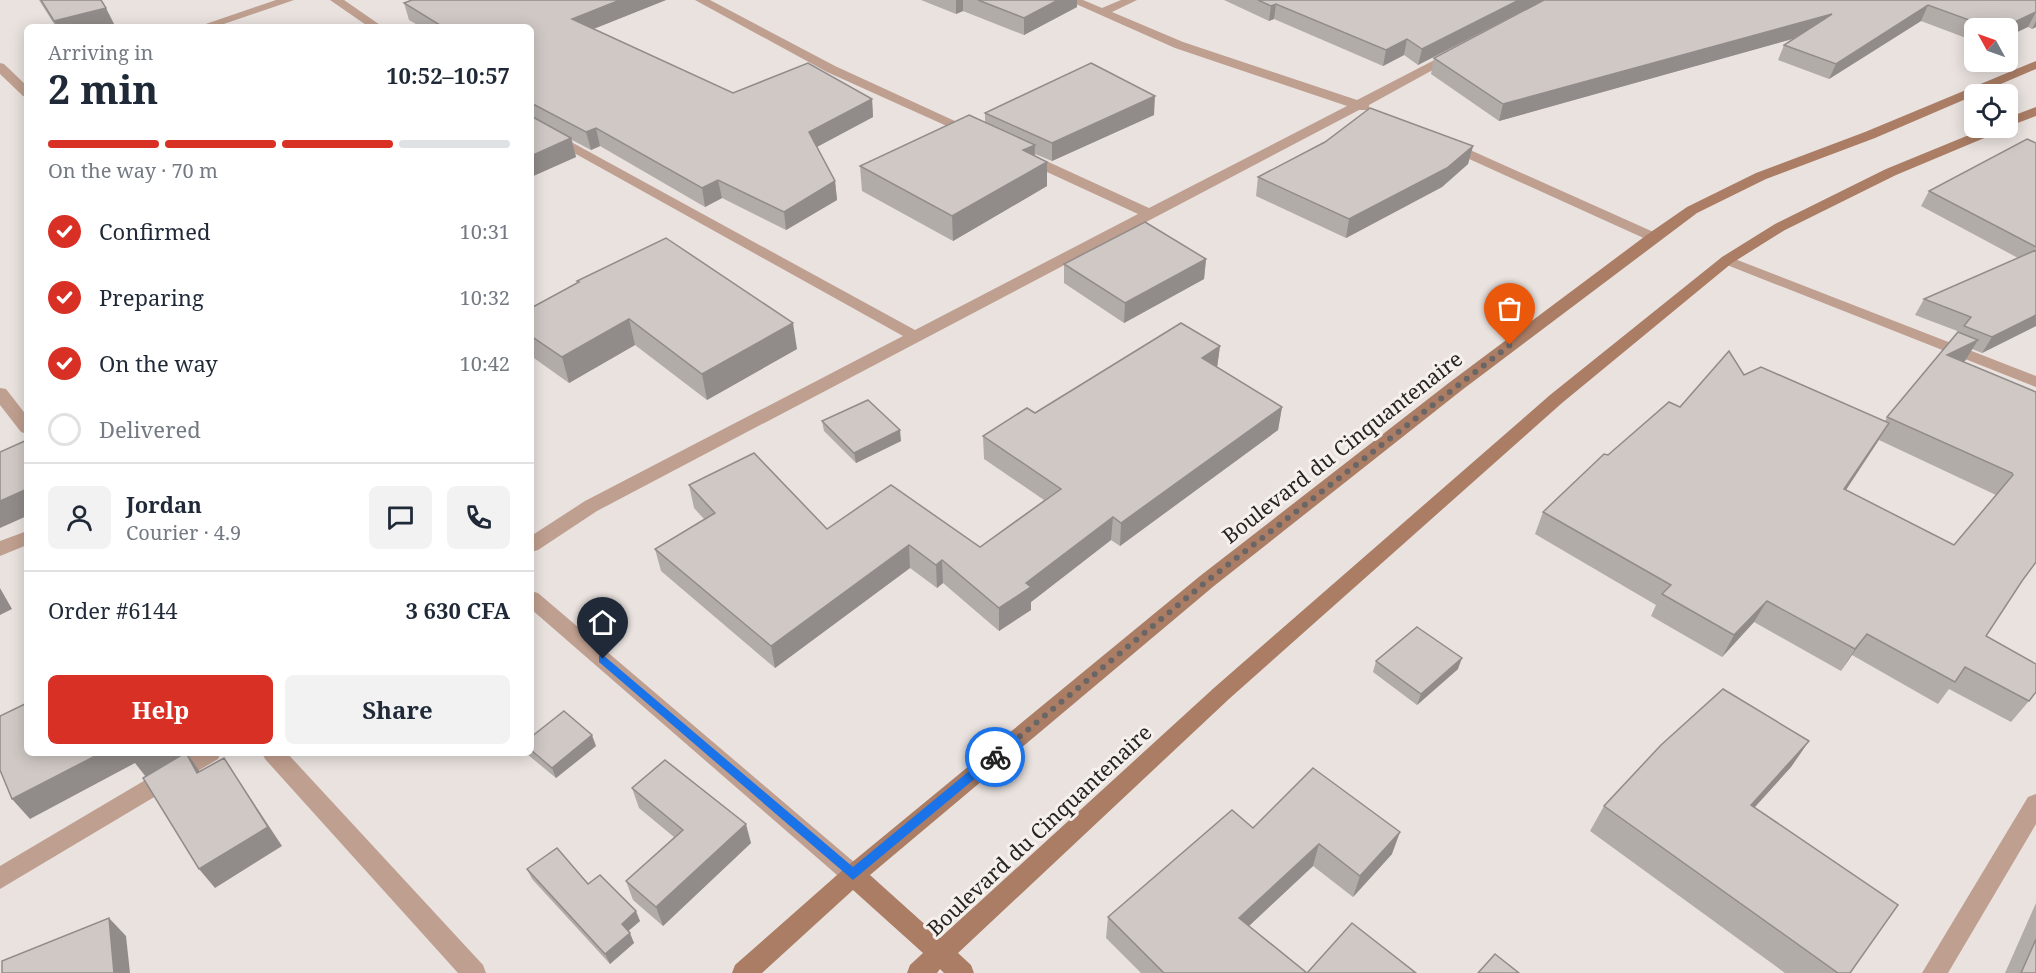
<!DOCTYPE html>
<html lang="en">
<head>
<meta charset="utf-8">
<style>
	:root { --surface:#fff; --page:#f2f2f3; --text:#1f2937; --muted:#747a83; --line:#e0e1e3; --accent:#d93025 }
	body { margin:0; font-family:"Noto Serif",serif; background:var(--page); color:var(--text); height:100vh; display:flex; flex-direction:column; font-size:22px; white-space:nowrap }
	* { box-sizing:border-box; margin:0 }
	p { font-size:20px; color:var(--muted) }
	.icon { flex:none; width:33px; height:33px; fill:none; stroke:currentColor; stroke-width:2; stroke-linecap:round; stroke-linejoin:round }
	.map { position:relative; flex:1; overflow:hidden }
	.details { position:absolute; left:24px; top:24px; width:510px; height:732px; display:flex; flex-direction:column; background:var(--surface); border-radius:9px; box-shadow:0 3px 15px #0003 }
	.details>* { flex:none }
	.needle { width:39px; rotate:310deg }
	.fabs { position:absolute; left:1964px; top:18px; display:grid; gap:12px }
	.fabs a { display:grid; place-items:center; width:54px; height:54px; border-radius:9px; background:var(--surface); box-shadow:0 3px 15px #0003; font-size:30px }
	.pin { position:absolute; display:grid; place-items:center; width:51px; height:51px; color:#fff; margin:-62px -26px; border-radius:50% 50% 50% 0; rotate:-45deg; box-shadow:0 0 6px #0007 }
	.pin .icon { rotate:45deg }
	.courier { position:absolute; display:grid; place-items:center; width:60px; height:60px; margin:-30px; border:4px solid #1a73e8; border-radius:50%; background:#fff; color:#222; box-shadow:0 2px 8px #0007 }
	.summary em { font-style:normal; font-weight:700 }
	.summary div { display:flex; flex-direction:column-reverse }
	.summary { display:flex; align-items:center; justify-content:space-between; height:102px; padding:0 24px }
	h1 { font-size:39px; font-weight:700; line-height:45px }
	.bar { display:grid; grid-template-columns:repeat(4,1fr); gap:9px 6px; align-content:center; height:72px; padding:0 24px }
	.bar i { height:8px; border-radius:4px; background:var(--line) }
	.bar .active { background:var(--accent) }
	.bar p { grid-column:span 4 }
	.line { display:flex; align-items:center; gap:15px; padding:0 24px; border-top:2px solid var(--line) }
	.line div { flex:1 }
	.round { display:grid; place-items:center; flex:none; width:63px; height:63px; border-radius:9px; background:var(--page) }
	ol { padding:0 24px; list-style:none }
	li { display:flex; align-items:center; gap:18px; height:66px }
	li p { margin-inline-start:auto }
	li .icon { padding:6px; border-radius:50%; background:var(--accent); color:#fff; stroke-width:4 }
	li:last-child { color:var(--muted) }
	li i { width:33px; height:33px; border:3px solid var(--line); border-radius:50% }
	.action { display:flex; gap:12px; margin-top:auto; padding:12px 24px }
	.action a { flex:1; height:69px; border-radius:9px; background:var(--accent); color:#fff; font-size:24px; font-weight:700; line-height:69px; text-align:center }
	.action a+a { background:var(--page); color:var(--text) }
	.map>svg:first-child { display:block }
</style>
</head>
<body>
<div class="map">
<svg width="2036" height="973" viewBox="0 0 2036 973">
	<rect width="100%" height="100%" fill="#e9e2df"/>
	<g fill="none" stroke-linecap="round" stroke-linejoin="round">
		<g fill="#bf9f8f" fill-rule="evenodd">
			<path d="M 276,0 L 294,0 L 215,27 L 197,27 Z"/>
			<path d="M 330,0 L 344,0 L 383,27 L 369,27 Z"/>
			<path d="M 695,0 L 710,0 L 835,66 L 981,133 L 979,136 L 969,136 L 827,72 Z"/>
			<path d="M 1067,0 L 1083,0 L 1102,8 L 1121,0 L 1137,0 L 1112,12 L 1183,42 L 1357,100 L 1450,52 L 1454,51 L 1460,55 L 1369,105 L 1369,110 L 1359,110 L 597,511 L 538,550 L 531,552 L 531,536 L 585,501 L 903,336 L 531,129 L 531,120 L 915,330 L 1138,214 L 1021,160 L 1019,157 L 1021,154 L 1031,154 L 1149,208 L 1347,106 L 1175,48 Z"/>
			<path d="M 0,63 L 4,64 L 27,86 L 27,97 L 23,96 L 0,74 Z"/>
			<path d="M 1450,141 L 1658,234 L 1660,237 L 1653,241 L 1648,240 L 1445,148 L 1443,145 Z"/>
			<path d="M 1727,256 L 2036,376 L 2036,387 L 1722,263 L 1720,260 L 1722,257 Z"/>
			<path d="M 0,388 L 6,389 L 27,416 L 27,434 L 21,432 L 0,405 Z"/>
			<path d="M 27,531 L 27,545 L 0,556 L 0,541 Z"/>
			<path d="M 531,591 L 538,593 L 861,868 L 865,875 L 861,882 L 853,885 L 845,882 L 531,609 Z"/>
			<path d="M 191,753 L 221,753 L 218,759 L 0,889 L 0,866 Z"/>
			<path d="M 262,753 L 287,753 L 483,965 L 486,973 L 458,973 L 265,759 Z"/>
			<path d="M 2036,794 L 2036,824 L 1948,973 L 1922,973 L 2028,797 Z"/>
		</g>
		<g fill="#ab7d65" fill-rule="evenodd">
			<path d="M 2036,61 L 2036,69 L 1875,138 L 1766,179 L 1697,213 L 1462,390 L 1214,586 L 870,875 L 940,938 L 1215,687 L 1550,395 L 1722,257 L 1775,224 L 1886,169 L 1986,128 L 2002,128 L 2001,131 L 1896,175 L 1785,230 L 1732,263 L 1562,403 L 1229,699 L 958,953 L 971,965 L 974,973 L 944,973 L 940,969 L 937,973 L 907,973 L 910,965 L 923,953 L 853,890 L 762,973 L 732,973 L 735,965 L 845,868 L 1200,576 L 1450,382 L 1648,234 L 1687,207 L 1756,173 L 1865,132 Z"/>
			<path d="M 2036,107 L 2036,116 L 2007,127 L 2007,118 Z"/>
		</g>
	</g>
	<g fill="#b2aca9" fill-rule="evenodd">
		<path d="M 39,0 L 101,0 L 115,26 L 109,27 L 56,27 Z"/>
		<path d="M 412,0 L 666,0 L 593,29 L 733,93 L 872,99 L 873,117 L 817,147 L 835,181 L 837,200 L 786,230 L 722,198 L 705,207 L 600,146 L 591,150 L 572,140 L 576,157 L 531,177 L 531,27 L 421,27 L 409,20 L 404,3 Z"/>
		<path d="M 921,0 L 1077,0 L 1077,7 L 1024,35 L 963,11 L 956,14 Z"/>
		<path d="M 1224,0 L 1544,0 L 1418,65 L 1404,55 L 1383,66 L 1274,19 L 1269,21 Z"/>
		<path d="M 1544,0 L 2036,0 L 2036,27 L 2032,29 L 2028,27 L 2007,28 L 1974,28 L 1974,41 L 1921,21 L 1829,79 L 1778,60 L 1784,45 L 1795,38 L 1499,121 L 1431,74 L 1434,58 Z"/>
		<path d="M 985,113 L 1154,115 L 1052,161 L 1035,154 L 1047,186 L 953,241 L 862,191 L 860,166 L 985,123 Z"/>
		<path d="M 2036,143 L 2036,326 L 1982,353 L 1972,349 L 1964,362 L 2036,392 L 2022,581 L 1986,636 L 2029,701 L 2011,722 L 1949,689 L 1938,704 L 1852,655 L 1841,671 L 1754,622 L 1722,657 L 1651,616 L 1656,605 L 1535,534 L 1543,512 L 1608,455 L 1680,407 L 1744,375 L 1885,421 L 1887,417 L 1960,332 L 1915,315 L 1924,299 L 2018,258 L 1921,206 L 1929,191 ZM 1879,440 L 1996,495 L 1954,545 L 1846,490 Z"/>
		<path d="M 1473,146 L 1468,164 L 1442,187 L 1346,238 L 1256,196 L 1258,177 Z"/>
		<path d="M 1206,259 L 1204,279 L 1124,323 L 1064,283 L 1064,264 Z"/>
		<path d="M 577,281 L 797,349 L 707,400 L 635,345 L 569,383 L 531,356 L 531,308 L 578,283 Z"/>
		<path d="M 1220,346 L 1217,367 L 1282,407 L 1278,430 L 1120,546 L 1111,540 L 1031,602 L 1031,610 L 999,631 L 943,583 L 937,588 L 910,568 L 775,668 L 661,571 L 655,549 L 704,519 L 694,508 L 689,485 L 827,529 L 980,547 L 1044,500 L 984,459 L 983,436 L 1035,413 Z"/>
		<path d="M 822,421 L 901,441 L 856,463 L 824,431 Z"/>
		<path d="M 1376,661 L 1458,669 L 1417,705 L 1373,672 Z"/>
		<path d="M 531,737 L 596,746 L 556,778 L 527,754 L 527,753 L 531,753 Z"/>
		<path d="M 1809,741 L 1791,767 L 1754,808 L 1850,973 L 1785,973 L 1590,831 L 1604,806 Z"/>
		<path d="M 632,788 L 751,843 L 663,926 L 633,900 L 626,881 L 674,837 L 639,808 Z"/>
		<path d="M 1253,828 L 1392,854 L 1353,897 L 1313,866 L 1249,926 L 1307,973 L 1141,973 L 1106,938 L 1108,917 Z"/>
		<path d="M 527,869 L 588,884 L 640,921 L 628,931 L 634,943 L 610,964 L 532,879 Z"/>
		<path d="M 2036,903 L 2036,973 L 2005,973 Z"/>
	</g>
	<g fill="#918c8a">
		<path d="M 620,0 L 666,0 L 576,36 L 572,19 Z"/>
		<path d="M 956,0 L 963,0 L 963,11 L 956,14 Z"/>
		<path d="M 1058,0 L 1077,0 L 1077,7 L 1024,35 L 1024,18 Z"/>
		<path d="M 1519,0 L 1544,0 L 1418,65 L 1422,49 Z"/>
		<path d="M 1276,4 L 1274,19 L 1269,21 L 1271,6 Z"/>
		<path d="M 1928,5 L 1921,21 L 1829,79 L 1836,64 Z"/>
		<path d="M 106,8 L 115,26 L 109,27 L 57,27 L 54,21 Z"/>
		<path d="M 2036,12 L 2028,27 L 2007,37 L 2007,28 L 2002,28 Z"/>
		<path d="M 1832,14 L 1825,30 L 1499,121 L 1503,104 Z"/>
		<path d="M 2036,21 L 2036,27 L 2032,29 Z"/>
		<path d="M 1407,39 L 1404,55 L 1383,66 L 1386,50 Z"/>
		<path d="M 1155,96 L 1154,115 L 1052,161 L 1052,143 Z"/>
		<path d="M 872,99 L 873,117 L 811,150 L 809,132 Z"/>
		<path d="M 596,128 L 600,146 L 591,150 L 586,132 Z"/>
		<path d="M 571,138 L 576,157 L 531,177 L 531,156 Z"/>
		<path d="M 1035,145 L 1034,169 L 1047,162 L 1047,186 L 953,241 L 952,216 L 1023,150 Z"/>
		<path d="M 1473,146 L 1468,164 L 1442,187 L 1346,238 L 1349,219 Z"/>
		<path d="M 718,180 L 722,198 L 705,207 L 702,188 Z"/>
		<path d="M 835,181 L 837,200 L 786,230 L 784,212 Z"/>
		<path d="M 1206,259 L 1204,279 L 1124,323 L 1125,303 Z"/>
		<path d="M 2036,309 L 2036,326 L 1982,353 L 1992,337 Z"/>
		<path d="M 629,319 L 635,345 L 569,383 L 562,357 Z"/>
		<path d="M 793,323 L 797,349 L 707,400 L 702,374 Z"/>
		<path d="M 1978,340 L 1965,361 L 1934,376 L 1947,355 Z"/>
		<path d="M 1220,346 L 1217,368 L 1202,358 Z"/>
		<path d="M 1282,407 L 1278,430 L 1120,546 L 1121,523 Z"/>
		<path d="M 1889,423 L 1876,444 L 1832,511 L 1844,489 Z"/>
		<path d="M 900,430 L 901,441 L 856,463 L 854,453 Z"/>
		<path d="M 27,489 L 27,516 L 0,528 L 0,501 Z"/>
		<path d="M 1113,517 L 1111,540 L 1031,602 L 1031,610 L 999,631 L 999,608 L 1026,583 Z"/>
		<path d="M 909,545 L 910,568 L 775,668 L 771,646 Z"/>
		<path d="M 942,560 L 943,583 L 937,588 L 936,565 Z"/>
		<path d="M 0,588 L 12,609 L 0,615 Z"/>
		<path d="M 1767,601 L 1754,622 L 1722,657 L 1734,635 Z"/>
		<path d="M 1867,634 L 1852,655 L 1841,671 L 1855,649 Z"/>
		<path d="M 1462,658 L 1458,669 L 1417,705 L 1421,694 Z"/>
		<path d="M 592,735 L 596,746 L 556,778 L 552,768 Z"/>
		<path d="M 1809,741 L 1791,767 L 1734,830 L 1751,805 Z"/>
		<path d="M 101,753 L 187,753 L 200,772 L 212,793 L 146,777 L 135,763 L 30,819 L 12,799 Z"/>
		<path d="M 224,758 L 282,846 L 215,888 L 199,869 Z"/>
		<path d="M 746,824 L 751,843 L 663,926 L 656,907 Z"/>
		<path d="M 1400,832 L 1392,854 L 1353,897 L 1360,876 Z"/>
		<path d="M 1319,844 L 1313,866 L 1235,939 L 1239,918 Z"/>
		<path d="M 636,911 L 640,921 L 626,933 L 622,924 Z"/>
		<path d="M 109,918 L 126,936 L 130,973 L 114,973 Z"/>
		<path d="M 630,933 L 634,943 L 610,964 L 605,954 Z"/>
	</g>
	<g fill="#cfc8c5" stroke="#918c8a" stroke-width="1.5">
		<path d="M 41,0 L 101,0 L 106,8 L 54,21 Z"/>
		<path d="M 412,0 L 620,0 L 572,19 L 733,93 L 808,63 L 872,99 L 809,132 L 835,181 L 784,212 L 718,180 L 702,188 L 596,128 L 586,132 L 531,103 L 531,27 L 443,27 L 404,3 Z"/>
		<path d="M 978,0 L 1058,0 L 1024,18 Z"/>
		<path d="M 1258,0 L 1519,0 L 1422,49 L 1407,39 L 1386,50 L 1276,4 L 1271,6 Z"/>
		<path d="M 1544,0 L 2036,0 L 2036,12 L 2002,28 L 1991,28 L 1928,5 L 1836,64 L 1784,45 L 1832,14 L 1503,104 L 1434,58 Z"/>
		<path d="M 1091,63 L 1155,96 L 1052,143 L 985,113 Z"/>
		<path d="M 1370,108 L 1473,146 L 1447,168 L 1349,219 L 1258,177 L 1325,142 Z"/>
		<path d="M 969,115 L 1035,145 L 1023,150 L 1047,162 L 952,216 L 860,166 Z"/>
		<path d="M 531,116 L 571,138 L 531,156 Z"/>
		<path d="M 2027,139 L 2036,143 L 2036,247 L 1929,191 Z"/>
		<path d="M 1145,222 L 1206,259 L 1125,303 L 1064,264 Z"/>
		<path d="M 666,238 L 793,323 L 702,374 L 629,319 L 562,357 L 531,336 L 531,308 L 579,282 L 577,281 Z"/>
		<path d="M 2036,250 L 2036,315 L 1992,337 L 1964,326 L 1971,317 L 1924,299 Z"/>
		<path d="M 1181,323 L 1220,346 L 1202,358 L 1282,407 L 1121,523 L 1113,517 L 1026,583 L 1031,587 L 999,608 L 942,560 L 936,565 L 909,545 L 771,646 L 655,549 L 715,513 L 689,485 L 754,453 L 827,529 L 891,485 L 980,547 L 1061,489 L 983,436 L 1027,408 L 1035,413 Z"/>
		<path d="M 1958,332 L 1978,340 L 1947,355 L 2036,392 L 2036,562 L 2022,581 L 1986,636 L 2036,664 L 2036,692 L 2029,701 L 1965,667 L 1955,682 L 1867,634 L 1855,649 L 1767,601 L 1734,635 L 1662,594 L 1671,585 L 1543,512 L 1604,454 L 1608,455 L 1669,402 L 1680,407 L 1729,351 L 1744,375 L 1761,367 L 1889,423 L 1844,489 L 1954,545 L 2013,475 L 2012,473 L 1887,417 Z"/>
		<path d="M 868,400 L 900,430 L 854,453 L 822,421 Z"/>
		<path d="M 27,440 L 27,489 L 0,501 L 0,452 Z"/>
		<path d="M 1417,627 L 1462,658 L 1421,694 L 1376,661 Z"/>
		<path d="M 1723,689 L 1809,741 L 1751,805 L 1898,905 L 1850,973 L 1838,973 L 1604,806 L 1661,745 Z"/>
		<path d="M 27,703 L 27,753 L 101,753 L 12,799 L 0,770 L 0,716 Z"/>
		<path d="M 564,711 L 592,735 L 552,768 L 531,750 L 531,737 Z"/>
		<path d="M 128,753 L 138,753 L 131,757 Z"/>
		<path d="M 185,753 L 186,753 L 197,773 L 224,758 L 268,827 L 199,869 L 143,778 Z"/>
		<path d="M 665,760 L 746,824 L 656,907 L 626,881 L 683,830 L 632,788 Z"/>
		<path d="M 1313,768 L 1400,832 L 1360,876 L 1319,844 L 1239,918 L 1307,973 L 1164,973 L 1108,917 L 1232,810 L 1253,828 Z"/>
		<path d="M 557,848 L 588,884 L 600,875 L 636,911 L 622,924 L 630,933 L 605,954 L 527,869 Z"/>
		<path d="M 109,918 L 114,973 L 2,973 L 2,961 Z"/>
		<path d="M 1352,923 L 1416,973 L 1307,973 Z"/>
		<path d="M 2036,939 L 2036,973 L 2021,973 Z"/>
		<path d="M 1495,954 L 1519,973 L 1478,973 Z"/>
	</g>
	<path fill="#1a73e8" d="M 603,655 L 853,867 L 991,753 L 999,753 L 1001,757 L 853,880 L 599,662 L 599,656 Z"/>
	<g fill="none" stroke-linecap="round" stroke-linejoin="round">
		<path stroke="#6a6665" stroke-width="6" stroke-dasharray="0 10.8" d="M 995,757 L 1207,581 L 1510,345"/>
	</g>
	<g text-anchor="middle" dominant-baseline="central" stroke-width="6" stroke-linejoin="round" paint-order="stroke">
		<g font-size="21" fill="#262423" stroke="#f6f0ec">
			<text transform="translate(1342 447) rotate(-38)">Boulevard du Cinquantenaire</text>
			<text transform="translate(1039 830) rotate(-43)">Boulevard du Cinquantenaire</text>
		</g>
	</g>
</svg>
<div class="fabs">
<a><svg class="needle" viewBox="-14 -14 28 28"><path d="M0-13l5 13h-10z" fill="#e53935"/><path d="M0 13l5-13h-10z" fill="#747a83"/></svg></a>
<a><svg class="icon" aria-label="locate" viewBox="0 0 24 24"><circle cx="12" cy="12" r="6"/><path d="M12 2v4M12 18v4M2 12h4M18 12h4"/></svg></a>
</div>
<div class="pin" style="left:1510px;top:345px;background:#ea580c"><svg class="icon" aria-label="bag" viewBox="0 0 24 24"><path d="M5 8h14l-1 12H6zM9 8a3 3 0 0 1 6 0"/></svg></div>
<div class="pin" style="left:603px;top:659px;background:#1f2937"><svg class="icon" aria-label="home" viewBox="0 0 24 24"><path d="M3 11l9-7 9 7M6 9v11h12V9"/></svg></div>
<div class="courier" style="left:995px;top:757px"><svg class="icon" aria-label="bike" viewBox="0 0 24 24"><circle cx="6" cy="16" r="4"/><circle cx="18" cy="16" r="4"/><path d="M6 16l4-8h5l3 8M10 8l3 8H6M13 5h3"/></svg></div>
<section class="details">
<div class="summary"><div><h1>2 min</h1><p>Arriving in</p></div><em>10:52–10:57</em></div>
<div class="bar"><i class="active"></i><i class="active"></i><i class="active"></i><i></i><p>On the way · 70 m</p></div>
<ol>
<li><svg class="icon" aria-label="check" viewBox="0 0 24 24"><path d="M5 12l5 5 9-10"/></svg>Confirmed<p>10:31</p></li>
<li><svg class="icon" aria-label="check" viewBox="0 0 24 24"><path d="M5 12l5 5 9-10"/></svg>Preparing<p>10:32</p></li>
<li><svg class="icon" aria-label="check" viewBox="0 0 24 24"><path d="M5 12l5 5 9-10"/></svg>On the way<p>10:42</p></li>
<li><i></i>Delivered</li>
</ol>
<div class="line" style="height:108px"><a class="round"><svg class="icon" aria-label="person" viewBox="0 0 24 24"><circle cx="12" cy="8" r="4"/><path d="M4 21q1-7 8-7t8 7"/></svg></a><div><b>Jordan</b><p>Courier · 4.9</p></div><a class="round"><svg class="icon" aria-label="chat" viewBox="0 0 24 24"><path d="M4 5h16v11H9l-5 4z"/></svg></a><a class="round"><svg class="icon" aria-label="phone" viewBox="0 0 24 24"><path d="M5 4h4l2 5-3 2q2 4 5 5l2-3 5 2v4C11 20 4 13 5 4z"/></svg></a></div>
<div class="line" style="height:78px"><div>Order #6144</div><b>3 630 CFA</b></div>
<div class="action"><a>Help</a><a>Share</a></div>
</section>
</div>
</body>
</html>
